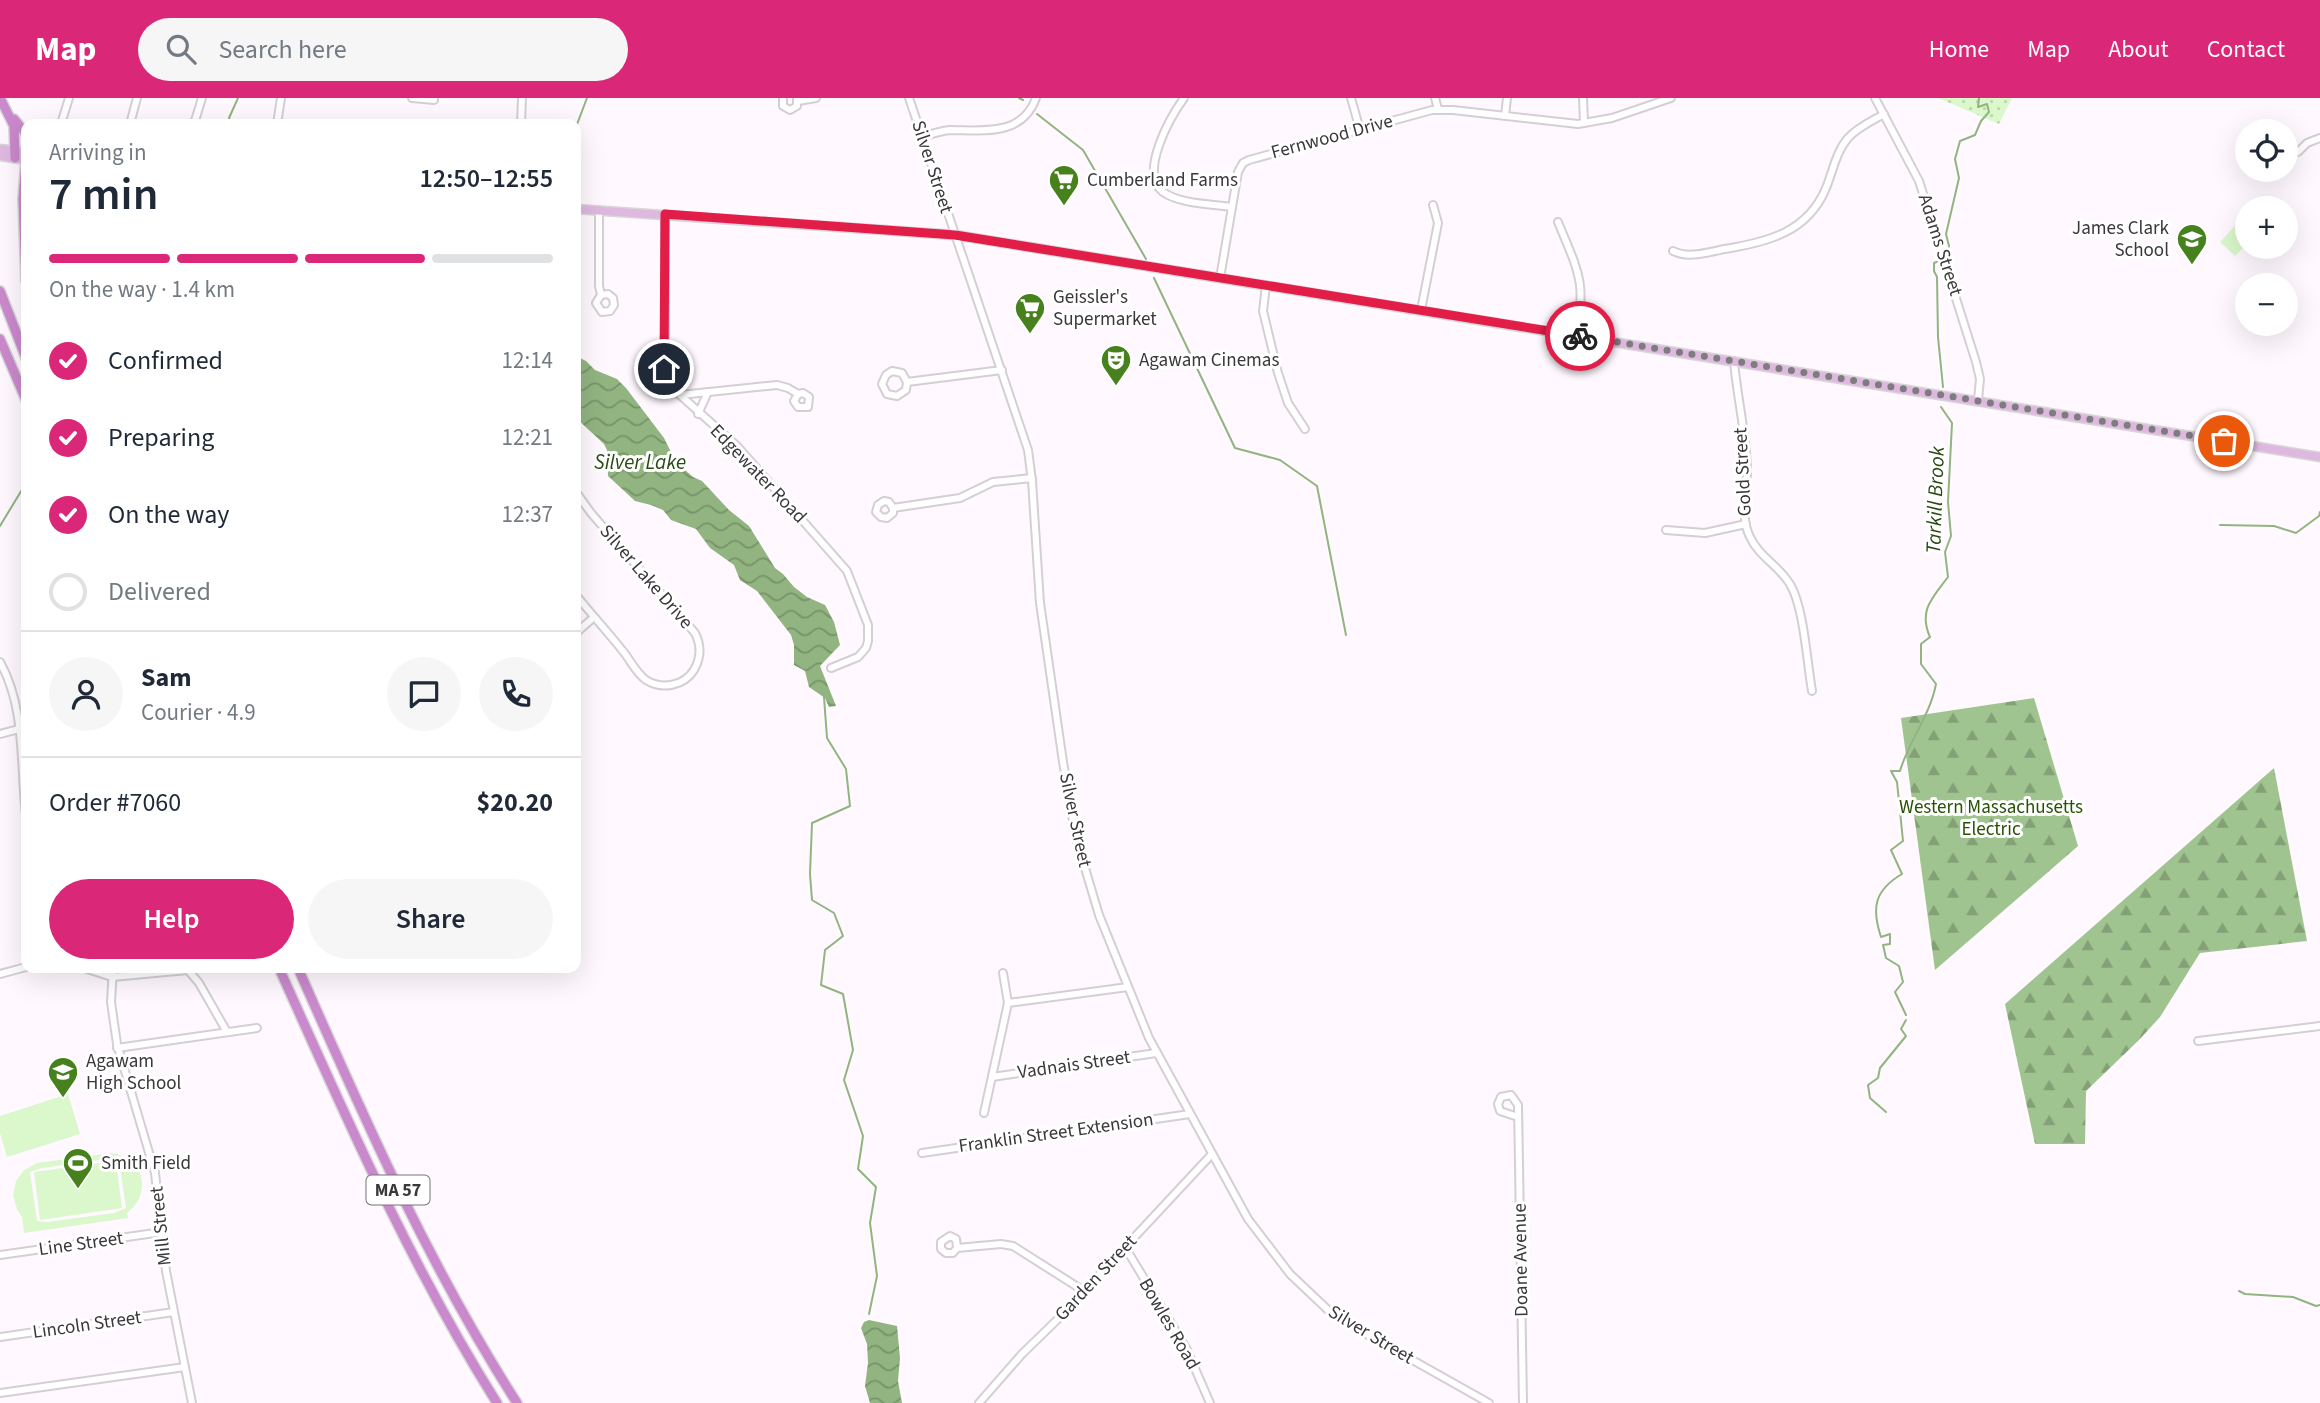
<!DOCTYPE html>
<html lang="en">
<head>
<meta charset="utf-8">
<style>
	:root { --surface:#fff; --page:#f6f6f7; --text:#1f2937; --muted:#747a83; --line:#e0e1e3; --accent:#db2777 }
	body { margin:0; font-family:"Source Sans 3",sans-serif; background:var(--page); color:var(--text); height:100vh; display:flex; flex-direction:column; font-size:26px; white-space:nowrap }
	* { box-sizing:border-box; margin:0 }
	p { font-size:23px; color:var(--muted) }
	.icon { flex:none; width:38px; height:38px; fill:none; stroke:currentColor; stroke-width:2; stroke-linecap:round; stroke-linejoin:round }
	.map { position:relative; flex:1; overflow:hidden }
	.drawer { position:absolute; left:21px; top:21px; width:560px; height:854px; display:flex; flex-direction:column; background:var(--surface); border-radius:14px; box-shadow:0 7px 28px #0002 }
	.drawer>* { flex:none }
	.controls { position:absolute; left:2235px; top:21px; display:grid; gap:14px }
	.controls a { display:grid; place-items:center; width:63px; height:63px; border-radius:50%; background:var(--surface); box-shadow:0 7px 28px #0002; font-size:35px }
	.pin { position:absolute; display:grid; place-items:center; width:60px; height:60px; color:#fff; margin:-30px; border:4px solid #fff; border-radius:50%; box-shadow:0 2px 7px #0007 }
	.courier { position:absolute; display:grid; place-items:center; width:70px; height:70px; margin:-35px; border:5px solid #e11d48; border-radius:50%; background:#fff; color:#222; box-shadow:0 2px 9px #0007 }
	.summary em { font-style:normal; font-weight:600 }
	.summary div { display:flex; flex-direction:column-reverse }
	.summary { display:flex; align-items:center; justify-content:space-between; height:119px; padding:0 28px }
	h1 { font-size:46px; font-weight:600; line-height:52px }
	.bar { display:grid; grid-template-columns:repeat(4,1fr); gap:10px 7px; align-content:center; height:84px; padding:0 28px }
	.bar i { height:9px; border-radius:5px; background:var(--line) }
	.bar .selected { background:var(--accent) }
	.bar p { grid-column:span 4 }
	.line { display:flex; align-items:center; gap:18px; padding:0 28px; border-top:2px solid var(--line) }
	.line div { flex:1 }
	.round { display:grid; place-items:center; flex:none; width:74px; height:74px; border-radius:37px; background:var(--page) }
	ol { padding:0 28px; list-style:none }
	li { display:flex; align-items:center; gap:21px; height:77px }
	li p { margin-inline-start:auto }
	li .icon { padding:7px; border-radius:50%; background:var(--accent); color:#fff; stroke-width:4 }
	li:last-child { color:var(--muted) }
	li i { width:38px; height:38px; border:4px solid var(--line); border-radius:50% }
	.cta { display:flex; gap:14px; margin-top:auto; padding:14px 28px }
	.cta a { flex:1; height:80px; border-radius:42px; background:var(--accent); color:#fff; font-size:28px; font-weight:600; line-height:80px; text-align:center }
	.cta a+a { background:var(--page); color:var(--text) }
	header { display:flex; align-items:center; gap:42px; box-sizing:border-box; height:98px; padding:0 35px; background:var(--accent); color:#fff }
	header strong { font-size:33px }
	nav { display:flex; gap:38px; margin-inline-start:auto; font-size:24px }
	.search { width:490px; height:63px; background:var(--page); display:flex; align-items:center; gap:18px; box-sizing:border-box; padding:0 24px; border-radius:38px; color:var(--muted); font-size:26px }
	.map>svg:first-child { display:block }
</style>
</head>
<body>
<header>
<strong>Map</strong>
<div class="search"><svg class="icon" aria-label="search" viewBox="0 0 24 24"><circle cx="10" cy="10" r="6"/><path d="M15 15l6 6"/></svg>Search here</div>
<nav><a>Home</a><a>Map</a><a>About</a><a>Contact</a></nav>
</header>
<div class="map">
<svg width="2320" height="1305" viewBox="0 0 2320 1305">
	<defs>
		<pattern id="green-dots" width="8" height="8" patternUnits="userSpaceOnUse" patternTransform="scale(1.75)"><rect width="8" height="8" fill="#daf8cb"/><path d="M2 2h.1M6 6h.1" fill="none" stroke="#bcd5af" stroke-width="1.8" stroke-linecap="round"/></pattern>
		<pattern id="forest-firs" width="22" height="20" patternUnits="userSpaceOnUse" patternTransform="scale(1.75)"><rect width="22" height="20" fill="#a0c48f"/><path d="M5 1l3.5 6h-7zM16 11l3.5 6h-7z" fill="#83a076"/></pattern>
		<pattern id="water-waves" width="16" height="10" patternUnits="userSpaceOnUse" patternTransform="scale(1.75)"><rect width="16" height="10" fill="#91b480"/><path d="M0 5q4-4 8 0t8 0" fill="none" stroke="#77936a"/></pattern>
	</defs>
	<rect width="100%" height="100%" fill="#fff9ff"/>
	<path fill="url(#green-dots)" d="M 1938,0 L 2012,0 L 1999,26 Z"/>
	<g fill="url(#forest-firs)">
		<path d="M 2034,600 L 2078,748 L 1935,872 L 1901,620 Z"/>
		<path d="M 2274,670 L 2307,843 L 2200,855 L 2160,919 L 2139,942 L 2086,993 L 2085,1046 L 2035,1046 L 2005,906 Z"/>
	</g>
	<g fill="#daf8cb" fill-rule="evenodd">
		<path d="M 2247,115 L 2247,146 L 2235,158 L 2220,144 Z"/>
		<path d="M 68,996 L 80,1036 L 7,1059 L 0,1035 L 0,1018 Z"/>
		<path d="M 110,1055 C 143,1057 154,1095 127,1115 L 128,1120 L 24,1135 L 22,1119 L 17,1111 L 13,1097 L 16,1083 L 24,1072 L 37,1065 ZM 106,1061 L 119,1062 L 126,1110 L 114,1115 L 47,1124 L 37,1123 L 30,1074 L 42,1070 Z"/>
		<path d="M 116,1063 L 122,1110 L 40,1122 L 34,1074 Z"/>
	</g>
	<g fill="url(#water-waves)">
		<path d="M 576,258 L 586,263 L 595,272 L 617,281 L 626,290 L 664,340 L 676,364 L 693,379 L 702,383 L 729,412 L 749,428 L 775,470 L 783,476 L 794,489 L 807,499 L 825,507 L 834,524 L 840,547 L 820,568 L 836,608 L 829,609 L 825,600 L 809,589 L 805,573 L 794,567 L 794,547 L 791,537 L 757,493 L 740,482 L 734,467 L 710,450 L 696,431 L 671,422 L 663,412 L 651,407 L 635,403 L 608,378 L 607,352 L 604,346 L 576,320 Z"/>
		<path d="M 869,1222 L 897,1228 L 900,1260 L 898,1283 L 902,1305 L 870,1305 L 865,1288 L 868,1265 L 867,1246 L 861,1230 L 864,1224 Z"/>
	</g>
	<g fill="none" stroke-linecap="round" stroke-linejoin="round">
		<g stroke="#91b480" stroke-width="2">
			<path d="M 1019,0 L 1023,2"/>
			<path d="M 1037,16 L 1083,52 L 1146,161"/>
			<path d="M 232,26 L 229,20 L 238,0"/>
			<path d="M 576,29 L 587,0"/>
			<path d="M 576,60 L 580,68 L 576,73"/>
			<path d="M 1948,154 L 1949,148 L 1946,136 L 1959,80 L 1955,61 L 1960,43 L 1975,37 L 1981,23 L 1989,14 L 1987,6 L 1978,9 L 1979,0"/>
			<path d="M 1939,163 L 1934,165 L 1934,173 L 1937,179 L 1938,239 L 1943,289"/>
			<path d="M 1154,180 L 1235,350 L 1280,362 L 1317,388 L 1346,537"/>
			<path d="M 2220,427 L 2274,428 L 2296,435 L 2319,418 L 2320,414"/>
			<path d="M 0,428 L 26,385"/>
			<path d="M 824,599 L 827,640 L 846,671 L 850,708 L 812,725 L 810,776 L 812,802 L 834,815 L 843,838 L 825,852 L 821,887 L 843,896 L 853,952 L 844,982 L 863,1038 L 858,1071 L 876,1089 L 870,1125 L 877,1178 L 869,1216"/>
			<path d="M 1906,917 L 1895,894 L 1903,884 L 1899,868 L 1886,860 L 1883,847 L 1890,846 L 1890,836 L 1881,839 C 1871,809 1875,792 1902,776 L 1891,752 L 1903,743 L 1897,684 L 1891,673 L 1900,673 C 1909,642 1930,618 1936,586 L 1921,566 L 1921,546 L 1930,539 C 1918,512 1933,499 1948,479 L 1945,454 L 1951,438 L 1948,404 L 1952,325 L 1941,309"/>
			<path d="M 1886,1014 L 1870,1000 L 1868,987 L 1878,980 L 1880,970 L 1906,938 L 1901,931 L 1906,922"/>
			<path d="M 2239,1193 L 2245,1196 L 2293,1199 L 2316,1208 L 2320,1207"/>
		</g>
		<g stroke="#d5cfd5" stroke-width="10">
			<g id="minor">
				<path d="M 412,0 L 434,2 L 434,0"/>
				<path d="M 783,0 L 783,8 L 790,12 L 797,8 L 797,0"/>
				<path d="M 909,0 L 1028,352 L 1032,383 L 1040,505 L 1063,664 L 1076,740 L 1099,817 L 1149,940 L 1248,1121 L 1290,1176 L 1328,1212 L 1343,1223 L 1489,1305"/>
				<path d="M 1184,0 C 1171,18 1138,75 1163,94 C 1180,106 1211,106 1232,109"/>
				<path d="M 1351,0 L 1360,32"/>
				<path d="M 1435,0 L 1438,11"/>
				<path d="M 1583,0 L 1584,25"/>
				<path d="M 1875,0 L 1919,83 L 1976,264 L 1980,281 L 1978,302"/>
				<path d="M 798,3 L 816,0"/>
				<path d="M 1505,18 L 1507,0"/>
				<path d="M 61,26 L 69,0"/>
				<path d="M 130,26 L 137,0"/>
				<path d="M 194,26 L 202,0"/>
				<path d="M 277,26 L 281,0"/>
				<path d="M 521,26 L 522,0"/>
				<path d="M 922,39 C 931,36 940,33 950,32 C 982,32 1022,39 1036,0"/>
				<path d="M 2298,54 L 2307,45 L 2320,40"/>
				<path d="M 599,112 L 599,188 L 601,197 L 596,205 L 602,214 L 610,213 L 614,207 L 613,200 L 608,196 L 601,197"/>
				<path d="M 665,116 L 665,275 L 680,297 L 737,348 L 847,473 L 868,527 L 868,543 L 866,550 L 858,559 L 831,570"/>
				<path d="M 1558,124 C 1577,171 1588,185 1575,237"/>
				<path d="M 1673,153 C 1689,161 1708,154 1725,151 C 1768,144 1808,134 1826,90 C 1833,73 1836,54 1848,40 C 1858,29 1872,23 1884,16"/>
				<path d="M 1220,180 L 1238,74 L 1243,65 L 1249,62 L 1432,12 L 1453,12 L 1578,26 L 1612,20 L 1671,0"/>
				<path d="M 1266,187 L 1263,213 L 1278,275 L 1288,305 L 1305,331"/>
				<path d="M 1421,212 L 1438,125 L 1433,107"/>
				<path d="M 1734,263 C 1737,299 1746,335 1747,370 C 1748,393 1739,417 1750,439 C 1759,459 1781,469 1791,488 C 1804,511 1807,565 1812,593"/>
				<path d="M 907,284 L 906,292 L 897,298 L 887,296 L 882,286 L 886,277 L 892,273 L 902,275 L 907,284 L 1002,272"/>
				<path d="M 680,297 L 777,287 L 788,290 L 798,296 L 794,303 L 798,309 L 808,309 L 809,299 L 803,295 L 798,296"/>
				<path d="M 698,316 L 708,294"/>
				<path d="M 576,394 L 591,415 L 695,535 C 701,547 701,560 694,572 C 684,588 662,592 646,582 C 635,574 630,561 622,552 C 607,533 591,516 576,497"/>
				<path d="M 893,410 L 893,415 L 887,420 L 881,419 L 876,414 L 878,407 L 884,403 L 889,404 L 893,410 L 960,400 L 993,384 L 1032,380"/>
				<path d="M 1666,432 L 1705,435 L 1746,426"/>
				<path d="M 576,535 L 594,519"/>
				<path d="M 0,564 C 26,611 20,666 26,718"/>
				<path d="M 0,636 L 19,631"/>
				<path d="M 84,870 L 112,879 L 188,872 L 199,885 L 227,934"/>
				<path d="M 113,870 L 111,904 L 117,946 L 155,1075 L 166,1173 L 192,1305"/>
				<path d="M 1003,875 L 1008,905"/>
				<path d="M 0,876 L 26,869"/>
				<path d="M 2198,943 L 2320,928"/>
				<path d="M 117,950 L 257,930"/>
				<path d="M 992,979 L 1156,955"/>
				<path d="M 984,1015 L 1008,905 L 1128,889"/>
				<path d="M 1518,1019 L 1500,1013 L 1498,1006 L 1501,999 L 1511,997 L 1518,1007 L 1523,1305"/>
				<path d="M 922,1055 L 1190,1016"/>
				<path d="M 1125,1149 L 1186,1250 L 1210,1305"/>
				<path d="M 957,1150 L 956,1141 L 950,1138 L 941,1144 L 941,1151 L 946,1155 L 953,1155 L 957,1150 L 1001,1146 L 1013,1148 L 1084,1193"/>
				<path d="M 0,1157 L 162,1134"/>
				<path d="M 0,1239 L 174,1214"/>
				<path d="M 0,1295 L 185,1269"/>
				<path d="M 979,1305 L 1022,1256 L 1060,1219 L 1212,1056"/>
			</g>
		</g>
		<g stroke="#d8d7d8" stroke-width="11">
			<g id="major">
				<path d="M 0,51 L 26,54"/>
				<path d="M 0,58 L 26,62"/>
				<path d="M 576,111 L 955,137 L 2320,359"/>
			</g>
		</g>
		<g stroke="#d8d7d8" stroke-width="12">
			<g id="highway">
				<path d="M 0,0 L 14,28 L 15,60"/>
				<path d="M 14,21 L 26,36"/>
				<path d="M 26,62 L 23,101 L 26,183"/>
				<path d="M 0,193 L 26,260"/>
				<path d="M 0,241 L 26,302"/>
				<path d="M 279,870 C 346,1019 410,1167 497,1305"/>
				<path d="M 298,870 C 364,1020 428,1166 517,1305"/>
			</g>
		</g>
		<use href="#minor" stroke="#fff" stroke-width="6"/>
		<use href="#major" stroke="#dfb8e0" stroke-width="8"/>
		<use href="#highway" stroke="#ca89cc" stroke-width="9"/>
	</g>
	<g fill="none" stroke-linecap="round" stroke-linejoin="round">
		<path stroke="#7f7c7f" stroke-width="7" stroke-dasharray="0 12.6" d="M 1580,238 L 2224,343"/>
		<path stroke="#e11d48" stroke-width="9" d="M 664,271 L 665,116 L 955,137 L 1580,238"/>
	</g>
	<defs>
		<g id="supermarket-pin" transform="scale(1.575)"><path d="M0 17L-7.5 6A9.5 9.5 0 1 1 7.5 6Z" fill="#46811d" stroke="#fff"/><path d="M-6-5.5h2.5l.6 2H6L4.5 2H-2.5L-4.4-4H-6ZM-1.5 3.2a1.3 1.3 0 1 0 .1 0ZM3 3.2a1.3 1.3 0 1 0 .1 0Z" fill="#fff"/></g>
		<g id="school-pin" transform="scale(1.575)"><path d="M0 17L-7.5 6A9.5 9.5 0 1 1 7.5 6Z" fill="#46811d" stroke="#fff"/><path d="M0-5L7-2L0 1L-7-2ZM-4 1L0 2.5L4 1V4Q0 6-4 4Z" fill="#fff"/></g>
		<g id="theatre-pin" transform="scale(1.575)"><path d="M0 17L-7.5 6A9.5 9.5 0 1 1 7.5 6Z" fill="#46811d" stroke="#fff"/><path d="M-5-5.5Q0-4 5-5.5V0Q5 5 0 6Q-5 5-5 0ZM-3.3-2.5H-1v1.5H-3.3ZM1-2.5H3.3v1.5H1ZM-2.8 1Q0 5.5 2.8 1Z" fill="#fff"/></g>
		<g id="stadium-pin" transform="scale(1.575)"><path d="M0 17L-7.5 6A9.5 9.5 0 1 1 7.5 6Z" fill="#46811d" stroke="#fff"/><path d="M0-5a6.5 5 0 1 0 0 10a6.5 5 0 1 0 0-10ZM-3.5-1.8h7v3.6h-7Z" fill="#fff"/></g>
	</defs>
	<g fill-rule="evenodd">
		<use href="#supermarket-pin" x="1064" y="82"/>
		<use href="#school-pin" x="2192" y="141"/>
		<use href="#supermarket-pin" x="1030" y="210"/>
		<use href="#theatre-pin" x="1116" y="262"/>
		<use href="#school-pin" x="63" y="974"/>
		<use href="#stadium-pin" x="78" y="1065"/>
	</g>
	<g text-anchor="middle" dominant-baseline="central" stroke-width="6" stroke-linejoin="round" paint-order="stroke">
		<rect fill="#fff" stroke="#757475" stroke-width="2" x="366.5" y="1077.5" width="63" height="29" rx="5"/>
		<g font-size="18" font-weight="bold" fill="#3a383a">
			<text x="398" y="1092">MA 57</text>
		</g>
		<g font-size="19" fill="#3a383a" stroke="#fff">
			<text transform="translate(1332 39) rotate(-15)">Fernwood Drive</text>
			<text transform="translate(932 69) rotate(72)">Silver Street</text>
			<text transform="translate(1940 147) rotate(72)">Adams Street</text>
			<text transform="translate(1743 374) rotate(-93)">Gold Street</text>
			<text transform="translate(758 376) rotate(46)">Edgewater Road</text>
			<text transform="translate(646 479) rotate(49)">Silver Lake Drive</text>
			<text transform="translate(1075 722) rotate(78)">Silver Street</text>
			<text transform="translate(1074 967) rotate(-8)">Vadnais Street</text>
			<text transform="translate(1056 1035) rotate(-8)">Franklin Street Extension</text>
			<text transform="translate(161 1128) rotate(-96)">Mill Street</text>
			<text transform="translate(81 1146) rotate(-8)">Line Street</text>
			<text transform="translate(1521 1162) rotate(-91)">Doane Avenue</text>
			<text transform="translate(1096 1180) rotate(-47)">Garden Street</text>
			<text transform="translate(1169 1226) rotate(60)">Bowles Road</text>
			<text transform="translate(87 1227) rotate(-8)">Lincoln Street</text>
			<text transform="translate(1371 1237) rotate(31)">Silver Street</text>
		</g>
		<g font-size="19" fill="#3a383a" stroke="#fff" text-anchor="start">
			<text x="1087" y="82">Cumberland Farms</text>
			<text x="2169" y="130" text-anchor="end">James Clark<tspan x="2169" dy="22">School</tspan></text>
			<text x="1053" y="199">Geissler's<tspan x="1053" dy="22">Supermarket</tspan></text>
			<text x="1139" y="262">Agawam Cinemas</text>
			<text x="86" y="963">Agawam<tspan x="86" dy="22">High School</tspan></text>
			<text x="101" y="1065">Smith Field</text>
		</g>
		<g font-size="19" fill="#275204" stroke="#fff">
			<text x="1991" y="709">Western Massachusetts<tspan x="1991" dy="22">Electric</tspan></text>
		</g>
		<g font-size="21" font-style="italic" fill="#294a14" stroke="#fff">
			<text x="640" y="364">Silver Lake</text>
			<text transform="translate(1935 402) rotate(-88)">Tarkill Brook</text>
		</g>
	</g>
</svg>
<div class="controls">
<a><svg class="icon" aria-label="locate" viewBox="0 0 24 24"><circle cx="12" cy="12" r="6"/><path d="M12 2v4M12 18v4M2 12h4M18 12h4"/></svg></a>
<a>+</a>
<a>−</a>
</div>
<div class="pin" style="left:2224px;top:343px;background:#ea580c"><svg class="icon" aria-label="bag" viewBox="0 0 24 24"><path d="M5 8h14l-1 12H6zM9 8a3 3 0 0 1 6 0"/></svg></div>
<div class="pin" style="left:664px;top:271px;background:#1f2937"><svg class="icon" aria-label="home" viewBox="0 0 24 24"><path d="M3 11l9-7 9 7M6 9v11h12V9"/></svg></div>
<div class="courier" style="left:1580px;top:238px"><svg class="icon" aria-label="bike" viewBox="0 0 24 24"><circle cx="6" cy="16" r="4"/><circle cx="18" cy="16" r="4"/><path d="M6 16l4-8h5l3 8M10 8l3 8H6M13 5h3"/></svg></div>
<section class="drawer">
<div class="summary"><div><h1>7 min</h1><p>Arriving in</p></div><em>12:50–12:55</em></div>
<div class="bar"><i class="selected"></i><i class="selected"></i><i class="selected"></i><i></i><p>On the way · 1.4 km</p></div>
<ol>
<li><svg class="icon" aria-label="check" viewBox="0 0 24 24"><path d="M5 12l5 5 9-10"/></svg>Confirmed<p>12:14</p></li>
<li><svg class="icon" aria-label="check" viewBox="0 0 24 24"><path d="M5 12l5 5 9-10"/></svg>Preparing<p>12:21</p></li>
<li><svg class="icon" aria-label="check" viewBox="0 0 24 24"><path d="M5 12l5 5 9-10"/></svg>On the way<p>12:37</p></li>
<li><i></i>Delivered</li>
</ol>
<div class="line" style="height:126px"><a class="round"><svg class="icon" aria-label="person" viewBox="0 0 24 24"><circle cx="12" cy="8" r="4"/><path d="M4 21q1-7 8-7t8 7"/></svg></a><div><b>Sam</b><p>Courier · 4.9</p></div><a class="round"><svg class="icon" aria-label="chat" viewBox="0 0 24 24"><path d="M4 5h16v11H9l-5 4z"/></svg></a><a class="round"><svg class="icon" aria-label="phone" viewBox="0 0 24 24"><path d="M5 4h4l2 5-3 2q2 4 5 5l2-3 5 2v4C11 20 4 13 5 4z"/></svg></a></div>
<div class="line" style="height:91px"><div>Order #7060</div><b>$20.20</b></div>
<div class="cta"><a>Help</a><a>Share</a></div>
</section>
</div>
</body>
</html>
